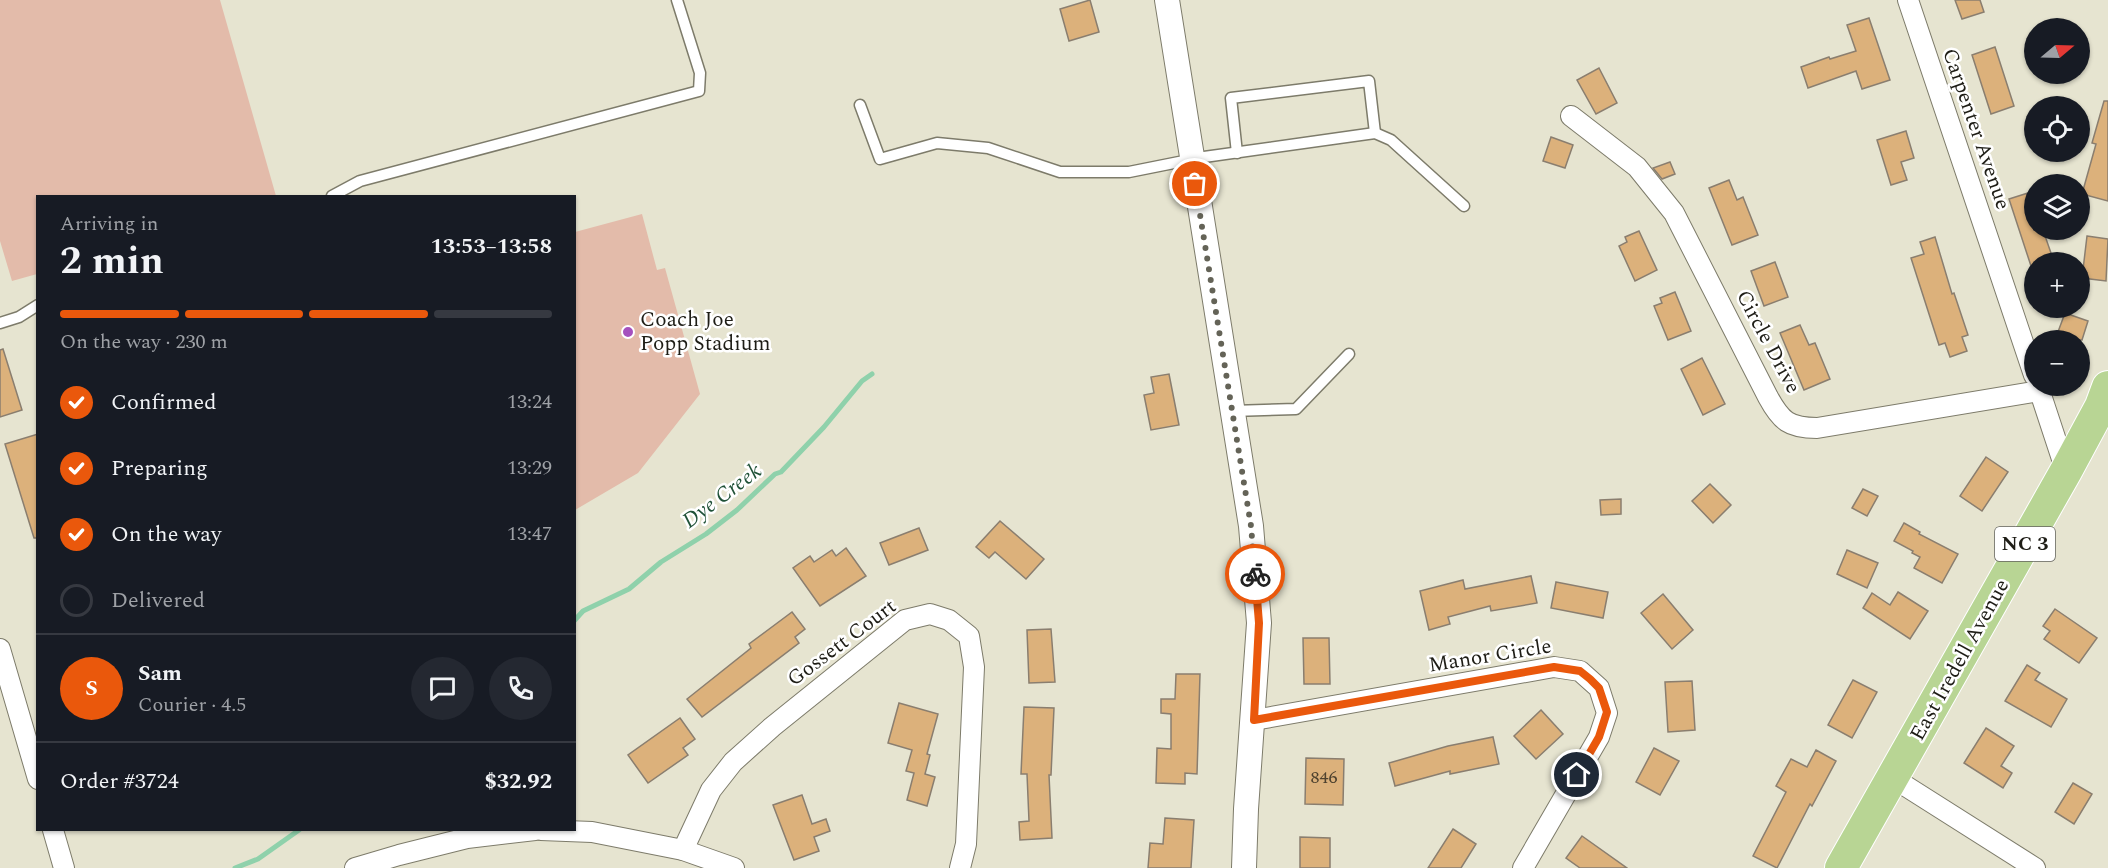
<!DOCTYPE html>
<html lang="en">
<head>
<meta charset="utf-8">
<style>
	:root { --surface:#171b24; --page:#242831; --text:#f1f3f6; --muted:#9ea1a6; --line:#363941; --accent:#ea580c }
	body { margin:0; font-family:Spectral,serif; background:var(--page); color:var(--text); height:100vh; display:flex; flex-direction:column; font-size:22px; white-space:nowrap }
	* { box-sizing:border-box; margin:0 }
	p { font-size:20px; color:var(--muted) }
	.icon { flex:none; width:33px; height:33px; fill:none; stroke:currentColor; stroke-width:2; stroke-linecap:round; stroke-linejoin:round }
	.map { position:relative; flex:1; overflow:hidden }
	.drawer { position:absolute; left:36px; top:195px; width:540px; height:636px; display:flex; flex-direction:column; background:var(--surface); border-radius:0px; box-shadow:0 2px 4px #0004 }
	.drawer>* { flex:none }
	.needle { width:39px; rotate:71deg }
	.controls { position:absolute; left:2024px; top:18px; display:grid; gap:12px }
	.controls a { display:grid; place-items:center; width:66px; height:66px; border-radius:50%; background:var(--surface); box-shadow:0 2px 4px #0004; font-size:30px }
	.pin { position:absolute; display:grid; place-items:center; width:51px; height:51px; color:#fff; margin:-26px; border:3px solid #fff; border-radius:50%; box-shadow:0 2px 6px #0007 }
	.courier { position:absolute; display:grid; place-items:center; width:60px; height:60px; margin:-30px; border:4px solid #ea580c; border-radius:50%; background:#fff; color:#222; box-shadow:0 2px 8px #0007 }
	.summary em { font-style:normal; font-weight:700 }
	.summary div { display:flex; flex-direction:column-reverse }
	.summary { display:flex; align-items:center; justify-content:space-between; height:102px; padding:0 24px }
	h1 { font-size:39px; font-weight:700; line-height:45px }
	.bar { display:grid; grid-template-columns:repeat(4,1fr); gap:9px 6px; align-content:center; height:72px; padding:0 24px }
	.bar i { height:8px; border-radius:4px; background:var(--line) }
	.bar .selected { background:var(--accent) }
	.bar p { grid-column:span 4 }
	.line { display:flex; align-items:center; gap:15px; padding:0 24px; border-top:2px solid var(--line) }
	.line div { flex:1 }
	.round { display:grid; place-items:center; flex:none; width:63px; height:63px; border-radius:32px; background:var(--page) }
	ol { padding:0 24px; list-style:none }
	li { display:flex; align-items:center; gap:18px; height:66px }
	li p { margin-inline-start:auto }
	li .icon { padding:6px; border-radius:50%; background:var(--accent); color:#fff; stroke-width:4 }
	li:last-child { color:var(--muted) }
	li i { width:33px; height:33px; border:3px solid var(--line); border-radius:50% }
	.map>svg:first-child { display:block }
</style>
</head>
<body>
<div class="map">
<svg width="2108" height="868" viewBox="0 0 2108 868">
	<rect width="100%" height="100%" fill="#e6e4d0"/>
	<g fill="#e3bbaa">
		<path d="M 0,0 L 220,0 L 276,196 L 38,196 L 37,274 L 12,281 L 0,241 Z"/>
		<path d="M 642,214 L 657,270 L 665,268 L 700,394 L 638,473 L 575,510 L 575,232 Z"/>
	</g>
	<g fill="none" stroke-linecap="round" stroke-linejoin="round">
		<g stroke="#8fd1ab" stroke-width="5">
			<path d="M 574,621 L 583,611 L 629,589 L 661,562 L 706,534 L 737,510 L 775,474 L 781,472 L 824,427 L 862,381 L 872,374"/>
			<path d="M 235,868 L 258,859 L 299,830"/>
		</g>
	</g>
	<g fill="#dcb17b" stroke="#8a7e6f" stroke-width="1.5">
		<path d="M 1090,0 L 1099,32 L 1069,41 L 1060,9 Z"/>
		<path d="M 1955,0 L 1980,0 L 1984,12 L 1962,19 Z"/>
		<path d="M 1869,18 L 1890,80 L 1862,89 L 1856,71 L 1808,88 L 1801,67 L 1829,57 L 1830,59 L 1856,51 L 1847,25 Z"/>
		<path d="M 1995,47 L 2014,106 L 1991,114 L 1972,55 Z"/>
		<path d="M 1599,68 L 1617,103 L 1596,114 L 1577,80 Z"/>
		<path d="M 2104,101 L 2108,101 L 2108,201 L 2082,194 L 2096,144 L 2092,143 Z"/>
		<path d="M 1906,131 L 1914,158 L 1901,162 L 1907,180 L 1891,185 L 1877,140 Z"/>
		<path d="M 1551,137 L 1573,145 L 1565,168 L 1543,161 Z"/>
		<path d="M 1670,162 L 1675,174 L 1662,179 L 1653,168 Z"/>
		<path d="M 1729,180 L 1737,200 L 1743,197 L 1758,235 L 1732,245 L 1709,188 Z"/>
		<path d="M 2031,192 L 2034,201 L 2034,230 L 2043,230 L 2052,256 L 2034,262 L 2034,265 L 2031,266 L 2009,199 Z"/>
		<path d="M 1639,231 L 1657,270 L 1635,281 L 1619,246 L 1627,242 L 1625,237 Z"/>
		<path d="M 2087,236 L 2108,239 L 2106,281 L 2082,278 Z"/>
		<path d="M 1935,237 L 1952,294 L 1954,293 L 1968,335 L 1962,337 L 1967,351 L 1950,357 L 1945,343 L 1939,345 L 1911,258 L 1924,254 L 1920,242 Z"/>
		<path d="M 1775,262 L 1788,297 L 1764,306 L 1751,271 Z"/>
		<path d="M 1675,292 L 1691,331 L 1668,340 L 1654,306 L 1662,303 L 1660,298 Z"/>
		<path d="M 2065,313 L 2088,321 L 2082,340 L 2055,340 Z"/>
		<path d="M 1800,325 L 1809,345 L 1815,343 L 1830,379 L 1804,390 L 1780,333 Z"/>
		<path d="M 3,349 L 22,410 L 0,417 L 0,350 Z"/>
		<path d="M 1702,358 L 1725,404 L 1703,415 L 1681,369 Z"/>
		<path d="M 1169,374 L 1179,425 L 1151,430 L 1144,395 L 1154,393 L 1151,377 Z"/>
		<path d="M 38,434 L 38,538 L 34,538 L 5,444 Z"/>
		<path d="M 1986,457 L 2008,472 L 1982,511 L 1960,496 Z"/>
		<path d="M 1710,484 L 1731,505 L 1713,523 L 1692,501 Z"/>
		<path d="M 1863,489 L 1878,496 L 1867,516 L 1852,508 Z"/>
		<path d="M 1621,499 L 1621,514 L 1601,515 L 1600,500 Z"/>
		<path d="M 1000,521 L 1044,559 L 1026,579 L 995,552 L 989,558 L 976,547 Z"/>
		<path d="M 1904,523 L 1920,532 L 1919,534 L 1958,554 L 1942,583 L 1914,568 L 1920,557 L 1912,553 L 1913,551 L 1894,541 Z"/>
		<path d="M 919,528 L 928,550 L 889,565 L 880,543 Z"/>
		<path d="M 846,548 L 866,576 L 820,606 L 793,568 L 810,556 L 814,562 L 832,550 L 836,556 Z"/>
		<path d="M 1847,550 L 1878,563 L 1867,588 L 1837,574 Z"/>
		<path d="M 1531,576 L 1537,603 L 1491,611 L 1490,606 L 1448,617 L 1450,624 L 1429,630 L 1420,591 L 1463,580 L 1465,589 Z"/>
		<path d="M 1556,582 L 1608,592 L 1603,618 L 1551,608 Z"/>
		<path d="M 1898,592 L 1928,611 L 1910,639 L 1863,608 L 1872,593 L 1890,605 Z"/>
		<path d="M 1663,594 L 1693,630 L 1672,649 L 1641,613 Z"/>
		<path d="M 2055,609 L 2097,638 L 2079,663 L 2044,639 L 2050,631 L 2043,626 Z"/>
		<path d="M 792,612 L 805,629 L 795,637 L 799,643 L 702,717 L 687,699 L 751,648 L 749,644 Z"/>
		<path d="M 1051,629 L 1055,682 L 1029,683 L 1027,630 Z"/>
		<path d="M 1303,638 L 1329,638 L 1330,684 L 1304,684 Z"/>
		<path d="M 2027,665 L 2040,673 L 2035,680 L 2067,699 L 2051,727 L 2005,701 Z"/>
		<path d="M 1176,674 L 1200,674 L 1197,774 L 1185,773 L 1185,784 L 1156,783 L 1157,748 L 1171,749 L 1171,714 L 1161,713 L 1161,699 L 1175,699 Z"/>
		<path d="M 1853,680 L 1877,692 L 1852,738 L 1828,725 Z"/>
		<path d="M 1692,681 L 1695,730 L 1668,732 L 1665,682 Z"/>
		<path d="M 899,703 L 938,714 L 927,754 L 930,755 L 925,774 L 935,777 L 927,806 L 907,800 L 914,773 L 906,771 L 912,750 L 888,743 Z"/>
		<path d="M 1024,707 L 1054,708 L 1051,775 L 1049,775 L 1052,838 L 1020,840 L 1019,822 L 1029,821 L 1027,774 L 1021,774 Z"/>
		<path d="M 1541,710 L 1563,734 L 1536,759 L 1514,736 Z"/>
		<path d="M 680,718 L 695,739 L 683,748 L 688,755 L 648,783 L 628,755 Z"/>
		<path d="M 1986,728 L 2014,746 L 2001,766 L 2012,773 L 2003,788 L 1964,763 Z"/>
		<path d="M 1493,737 L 1499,764 L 1450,774 L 1450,771 L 1395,786 L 1389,763 L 1448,746 Z"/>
		<path d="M 1654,748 L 1679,761 L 1660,795 L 1636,782 Z"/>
		<path d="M 1816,750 L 1836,761 L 1812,806 L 1810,804 L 1777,868 L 1753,856 L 1786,792 L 1776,786 L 1791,759 L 1807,767 Z"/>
		<path d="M 1306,758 L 1344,759 L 1343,805 L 1305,804 Z"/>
		<path d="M 2073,783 L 2092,794 L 2074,824 L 2055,812 Z"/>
		<path d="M 802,795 L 812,824 L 826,819 L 830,831 L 814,837 L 819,851 L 794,860 L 773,805 Z"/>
		<path d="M 1165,818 L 1194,820 L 1191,868 L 1148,868 L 1150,843 L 1163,844 Z"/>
		<path d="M 1453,829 L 1476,844 L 1461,868 L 1428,868 Z"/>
		<path d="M 1582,836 L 1627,868 L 1580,868 L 1566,858 Z"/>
		<path d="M 1300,837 L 1330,838 L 1330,868 L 1300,868 Z"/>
	</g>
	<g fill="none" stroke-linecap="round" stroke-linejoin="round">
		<g stroke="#7d7b6a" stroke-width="13">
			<g id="service">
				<path d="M 860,105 L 880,159 L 937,143 L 988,148 L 1060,172 L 1129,172 L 1204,157 L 1375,133 L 1391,140 L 1464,206"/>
				<path d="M 1237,153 L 1231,98 L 1369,81 L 1375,133"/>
				<path d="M 332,196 L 360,181 L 699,91 L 700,73 L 677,0"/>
				<path d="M 0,323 L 19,317 L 38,305"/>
				<path d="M 1232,411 L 1296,409 L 1349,354"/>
			</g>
		</g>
		<g stroke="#7d7b6a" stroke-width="22">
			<g id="minor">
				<path d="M 1908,0 L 2034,375"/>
				<path d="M 1571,116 L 1637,167 L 1674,213 L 1768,397 C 1781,421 1789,428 1817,428 L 2039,391"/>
				<path d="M 2038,386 L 2066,471"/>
				<path d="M 0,649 L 38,779"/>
				<path d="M 1254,720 L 1554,667 L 1580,671 L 1599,688 L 1607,713 L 1599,737 L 1523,868"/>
				<path d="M 1893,778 L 2035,868"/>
				<path d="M 53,830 L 64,868"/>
				<path d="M 541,830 L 592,832 L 683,850 L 734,868"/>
				<path d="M 683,850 L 711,790 L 733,762 L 772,727 L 905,620 L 930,614 L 949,620 L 969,636 L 974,667 L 966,844 L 960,868"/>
				<path d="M 355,868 L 399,855 L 467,838 L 535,830"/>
			</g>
		</g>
		<g stroke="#7d7b6a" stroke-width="26">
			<path id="tertiary" d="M 1167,0 L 1251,526 L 1259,623 L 1246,809 L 1244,868"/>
		</g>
		<g stroke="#fff" stroke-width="34">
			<path id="primary" d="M 1841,868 L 2066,471 L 2101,406 L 2108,387"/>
		</g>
		<use href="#service" stroke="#fff" stroke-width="10"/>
		<use href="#minor" stroke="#fff" stroke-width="20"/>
		<use href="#tertiary" stroke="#fff" stroke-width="24"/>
		<use href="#primary" stroke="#b8d594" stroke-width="32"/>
	</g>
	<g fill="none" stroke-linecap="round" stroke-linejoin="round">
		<path stroke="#646357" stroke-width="6" stroke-dasharray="0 10.8" d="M 1195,184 L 1251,526 L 1255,574"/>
		<path stroke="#ea580c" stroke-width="8" d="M 1255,574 L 1259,623 L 1254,720 L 1554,667 L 1580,671 L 1590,679 L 1599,688 L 1607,712 L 1599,737 L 1577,775"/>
	</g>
	<circle fill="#a550be" stroke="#fff" stroke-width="2" cx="628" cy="332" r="6"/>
	<g text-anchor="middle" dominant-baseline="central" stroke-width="5" stroke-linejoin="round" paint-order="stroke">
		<g font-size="18" fill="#4e422f">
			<text x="1324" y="777">846</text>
		</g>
		<rect fill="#fff" stroke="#62615c" stroke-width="1.5" x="1995" y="527" width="60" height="34" rx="4.5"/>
		<g font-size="20" font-weight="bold" fill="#1e1d16">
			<text x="2025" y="544">NC 3</text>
		</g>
		<g font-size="21" fill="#1e1d16" stroke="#fff">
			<text transform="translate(1976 129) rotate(71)">Carpenter Avenue</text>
			<text transform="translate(1768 342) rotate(62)">Circle Drive</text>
			<text transform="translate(842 643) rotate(-37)">Gossett Court</text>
			<text transform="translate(1490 656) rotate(-9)">Manor Circle</text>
			<text transform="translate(1960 660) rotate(-61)">East Iredell Avenue</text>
		</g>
		<g font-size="21" fill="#1e1d16" stroke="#fff" text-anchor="start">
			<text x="640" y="320">Coach Joe<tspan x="640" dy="24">Popp Stadium</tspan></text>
		</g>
		<g font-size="22" font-style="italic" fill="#1f5137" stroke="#fff">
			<text transform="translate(722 496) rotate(-37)">Dye Creek</text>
		</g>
	</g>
</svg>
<div class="controls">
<a><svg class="needle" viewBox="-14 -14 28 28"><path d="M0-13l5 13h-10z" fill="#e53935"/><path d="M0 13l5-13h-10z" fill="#9ea1a6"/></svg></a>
<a><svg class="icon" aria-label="locate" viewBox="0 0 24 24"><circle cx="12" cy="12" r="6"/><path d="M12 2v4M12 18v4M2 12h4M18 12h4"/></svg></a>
<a><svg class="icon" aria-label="layers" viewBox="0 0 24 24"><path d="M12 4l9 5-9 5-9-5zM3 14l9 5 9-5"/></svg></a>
<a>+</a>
<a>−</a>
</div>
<div class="pin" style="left:1195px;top:184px;background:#ea580c"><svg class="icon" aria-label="bag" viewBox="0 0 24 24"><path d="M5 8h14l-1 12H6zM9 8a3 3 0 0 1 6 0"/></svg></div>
<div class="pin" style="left:1577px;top:775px;background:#1f2937"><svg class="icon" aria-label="home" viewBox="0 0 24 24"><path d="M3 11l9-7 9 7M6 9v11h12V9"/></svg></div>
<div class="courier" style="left:1255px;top:574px"><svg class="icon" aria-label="bike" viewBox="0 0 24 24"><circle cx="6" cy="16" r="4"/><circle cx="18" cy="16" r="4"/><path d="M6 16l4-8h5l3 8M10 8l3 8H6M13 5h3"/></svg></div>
<section class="drawer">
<div class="summary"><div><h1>2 min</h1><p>Arriving in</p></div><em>13:53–13:58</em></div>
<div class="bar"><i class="selected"></i><i class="selected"></i><i class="selected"></i><i></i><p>On the way · 230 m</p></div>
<ol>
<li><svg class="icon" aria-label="check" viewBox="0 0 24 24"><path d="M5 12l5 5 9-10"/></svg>Confirmed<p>13:24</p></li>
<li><svg class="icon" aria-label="check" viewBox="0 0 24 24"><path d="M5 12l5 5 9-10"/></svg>Preparing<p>13:29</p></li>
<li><svg class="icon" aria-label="check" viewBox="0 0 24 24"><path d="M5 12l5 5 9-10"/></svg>On the way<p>13:47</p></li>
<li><i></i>Delivered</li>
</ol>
<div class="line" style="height:108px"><b class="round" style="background:var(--accent);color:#fff">S</b><div><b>Sam</b><p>Courier · 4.5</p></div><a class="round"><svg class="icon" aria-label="chat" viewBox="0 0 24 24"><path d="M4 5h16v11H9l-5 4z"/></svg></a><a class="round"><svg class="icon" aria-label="phone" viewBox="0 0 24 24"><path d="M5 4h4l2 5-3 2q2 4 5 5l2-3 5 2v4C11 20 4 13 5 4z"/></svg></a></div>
<div class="line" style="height:78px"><div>Order #3724</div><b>$32.92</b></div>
</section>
</div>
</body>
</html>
